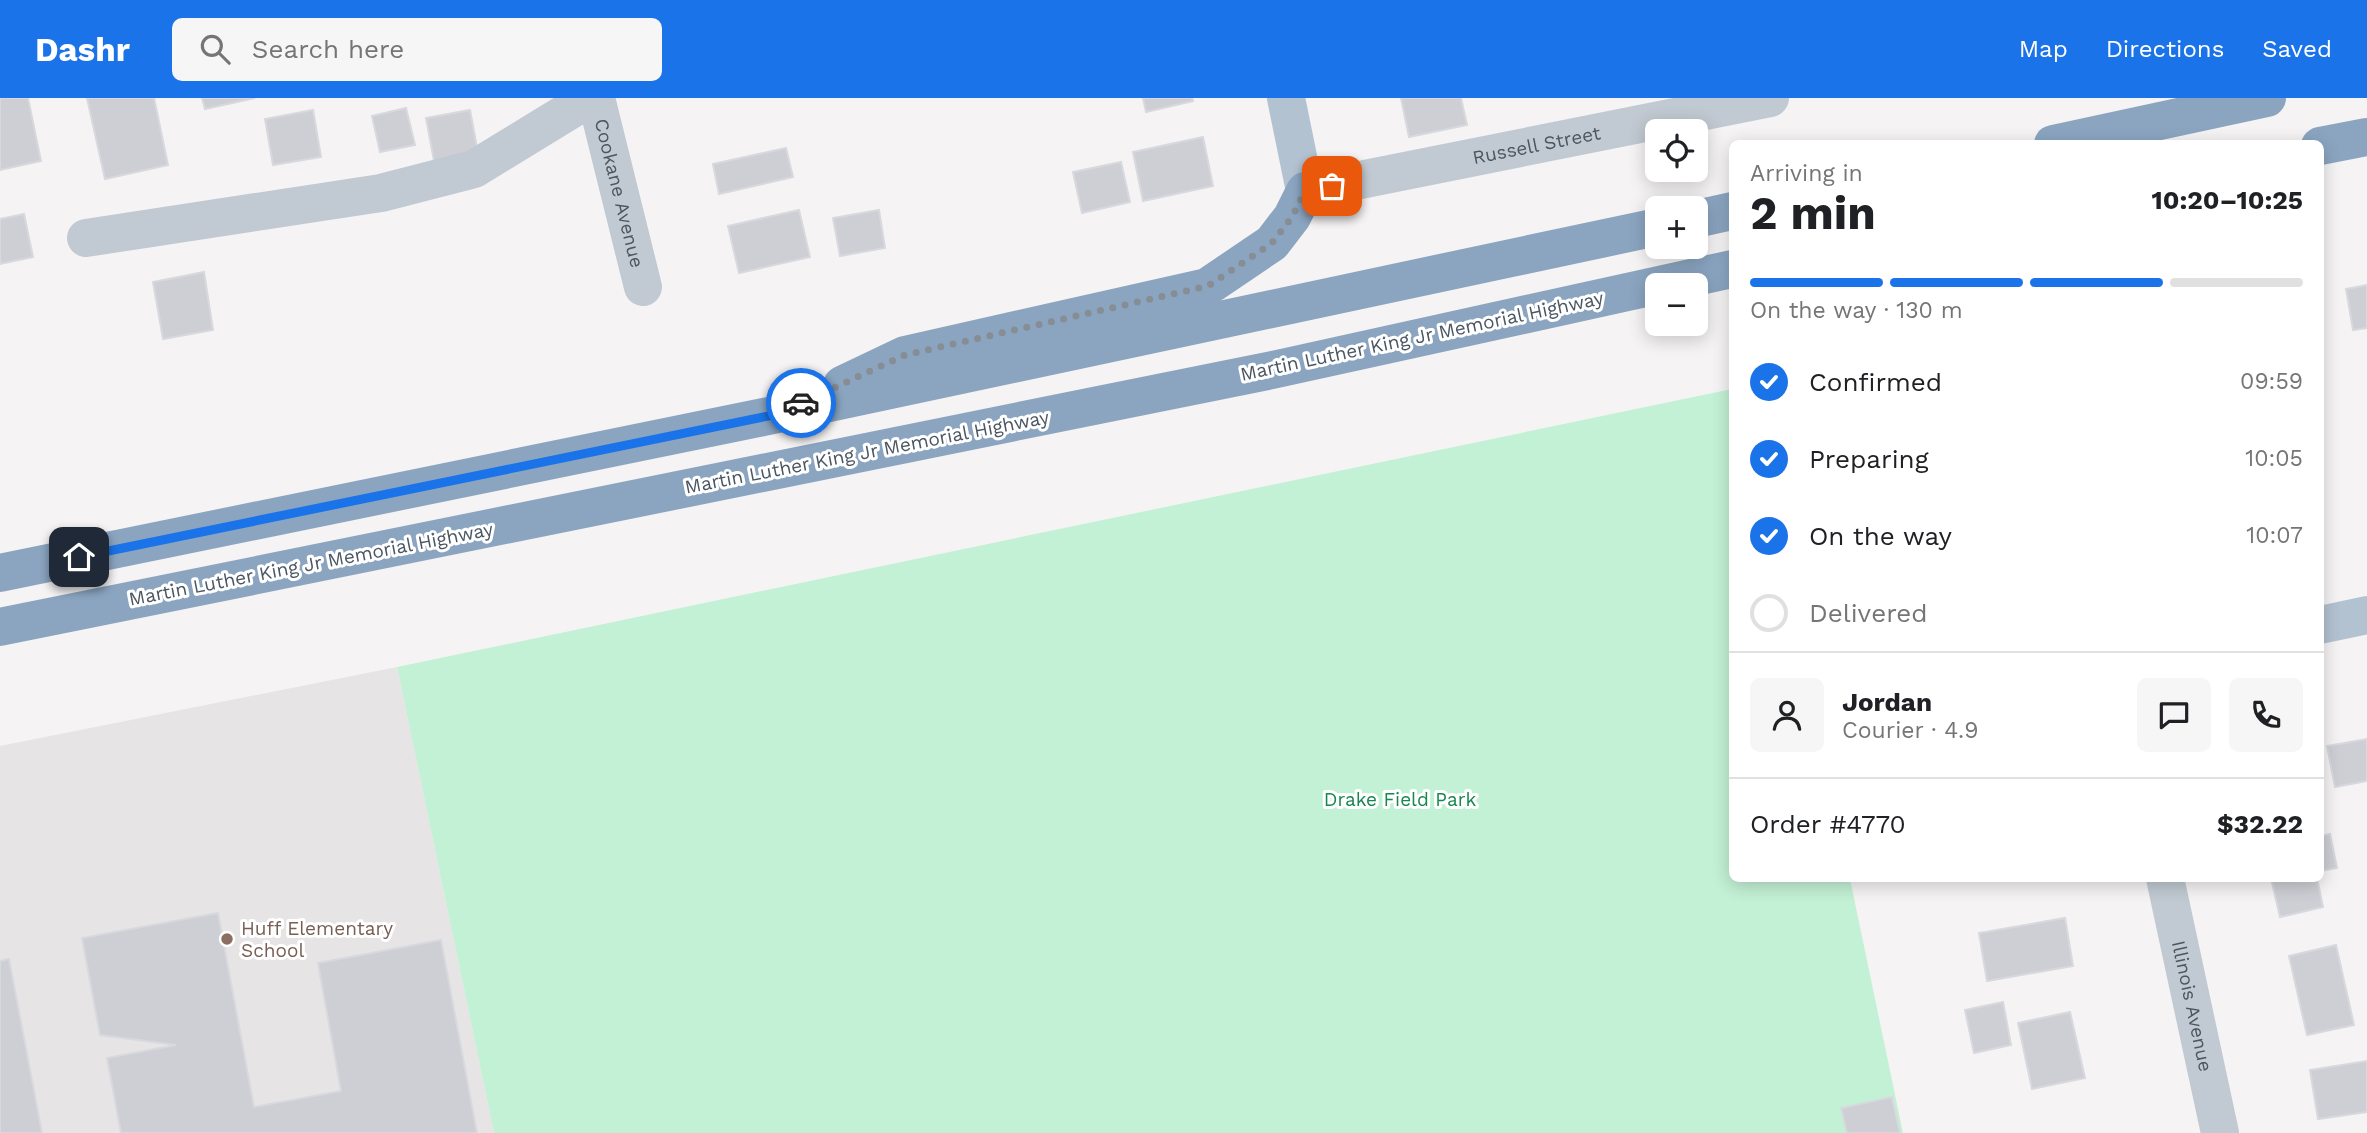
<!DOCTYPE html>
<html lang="en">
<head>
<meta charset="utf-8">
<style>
	:root { --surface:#fff; --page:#f6f6f6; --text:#202124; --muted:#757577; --line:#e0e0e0; --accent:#1a73e8 }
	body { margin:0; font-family:"Work Sans",sans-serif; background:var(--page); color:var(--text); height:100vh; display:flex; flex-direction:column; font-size:26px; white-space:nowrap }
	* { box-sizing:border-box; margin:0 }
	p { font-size:23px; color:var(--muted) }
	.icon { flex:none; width:38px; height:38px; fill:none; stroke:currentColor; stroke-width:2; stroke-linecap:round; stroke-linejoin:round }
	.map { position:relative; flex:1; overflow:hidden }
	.sheet { position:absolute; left:1729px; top:42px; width:595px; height:742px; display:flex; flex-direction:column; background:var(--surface); border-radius:10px; box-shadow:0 4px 18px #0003 }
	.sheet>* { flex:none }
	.tools { position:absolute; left:1645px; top:21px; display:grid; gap:14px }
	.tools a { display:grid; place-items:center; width:63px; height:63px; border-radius:10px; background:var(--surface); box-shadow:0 4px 18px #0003; font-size:35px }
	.pin { position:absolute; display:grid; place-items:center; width:60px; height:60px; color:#fff; margin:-30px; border-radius:14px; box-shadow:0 4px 10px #0006 }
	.courier { position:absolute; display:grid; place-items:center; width:70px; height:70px; margin:-35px; border:5px solid #1a73e8; border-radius:50%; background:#fff; color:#222; box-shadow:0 2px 9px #0007 }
	.headline em { font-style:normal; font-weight:700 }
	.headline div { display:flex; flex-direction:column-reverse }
	.headline { display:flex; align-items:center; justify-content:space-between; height:119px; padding:0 21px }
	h1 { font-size:46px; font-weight:700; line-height:52px }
	.bar { display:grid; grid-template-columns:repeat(4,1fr); gap:10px 7px; align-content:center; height:84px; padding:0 21px }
	.bar i { height:9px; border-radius:5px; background:var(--line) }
	.bar .active { background:var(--accent) }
	.bar p { grid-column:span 4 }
	.line { display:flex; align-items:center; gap:18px; padding:0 21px; border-top:2px solid var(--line) }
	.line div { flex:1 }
	.round { display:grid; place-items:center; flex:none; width:74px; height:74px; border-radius:10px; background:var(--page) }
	ol { padding:0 21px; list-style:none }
	li { display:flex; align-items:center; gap:21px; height:77px }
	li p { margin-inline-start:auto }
	li .icon { padding:7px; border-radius:50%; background:var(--accent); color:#fff; stroke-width:4 }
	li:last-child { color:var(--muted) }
	li i { width:38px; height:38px; border:4px solid var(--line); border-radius:50% }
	header { display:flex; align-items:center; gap:42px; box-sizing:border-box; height:98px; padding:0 35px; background:var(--accent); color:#fff }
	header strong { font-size:33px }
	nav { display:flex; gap:38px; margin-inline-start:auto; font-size:24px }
	.search { width:490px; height:63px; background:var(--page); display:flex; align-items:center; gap:18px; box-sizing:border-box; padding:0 24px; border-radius:10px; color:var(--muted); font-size:26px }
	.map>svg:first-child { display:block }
</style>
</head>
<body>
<header>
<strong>Dashr</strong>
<div class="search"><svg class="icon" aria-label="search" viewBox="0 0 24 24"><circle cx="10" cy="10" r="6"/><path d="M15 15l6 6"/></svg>Search here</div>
<nav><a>Map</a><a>Directions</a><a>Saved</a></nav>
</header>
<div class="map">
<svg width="2367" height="1035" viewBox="0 0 2367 1035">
	<rect width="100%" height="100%" fill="#f5f3f3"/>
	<path fill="#e6e4e5" d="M 397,569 L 494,1035 L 0,1035 L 0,648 Z"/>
	<path fill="#c3f1d5" d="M 1732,291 L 1732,780 L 1850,781 L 1903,1035 L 494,1035 L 397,569 Z"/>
	<g fill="#cdcfd5" stroke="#d7d9de" stroke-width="2">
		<path d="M 0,0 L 28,0 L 41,63 L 0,72 Z"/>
		<path d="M 87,0 L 154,0 L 168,67 L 105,81 Z"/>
		<path d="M 202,0 L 255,0 L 205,11 Z"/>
		<path d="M 1143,0 L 1192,0 L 1193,3 L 1146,14 Z"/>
		<path d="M 1401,0 L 1461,0 L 1467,27 L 1409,39 Z"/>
		<path d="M 406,10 L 415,47 L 380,54 L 372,18 Z"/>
		<path d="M 313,12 L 321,59 L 273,67 L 265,21 Z"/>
		<path d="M 470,12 L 479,60 L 435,68 L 426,20 Z"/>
		<path d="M 1203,39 L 1213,88 L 1143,103 L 1133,54 Z"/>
		<path d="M 786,50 L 793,79 L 719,96 L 713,66 Z"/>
		<path d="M 1121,64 L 1130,104 L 1082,115 L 1073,74 Z"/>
		<path d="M 799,112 L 810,159 L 739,175 L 728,128 Z"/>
		<path d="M 879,112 L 885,150 L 840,158 L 833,120 Z"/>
		<path d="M 24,116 L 33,159 L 0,166 L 0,121 Z"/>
		<path d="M 204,174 L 213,232 L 163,241 L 153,184 Z"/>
		<path d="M 2367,187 L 2367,230 L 2353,232 L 2346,191 Z"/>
		<path d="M 2367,641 L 2367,683 L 2335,689 L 2327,648 Z"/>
		<path d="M 2330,736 L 2337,770 L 2320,773 L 2320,738 Z"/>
		<path d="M 2271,780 L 2317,780 L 2323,809 L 2280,819 Z"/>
		<path d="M 218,815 L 254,1009 L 341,993 L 318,865 L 441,842 L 477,1035 L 121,1035 L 107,960 L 176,947 L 100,937 L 82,840 Z"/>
		<path d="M 2065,820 L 2073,868 L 1987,883 L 1979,835 Z"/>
		<path d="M 2336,847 L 2354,927 L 2307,937 L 2289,858 Z"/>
		<path d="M 9,861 L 42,1035 L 0,1035 L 0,863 Z"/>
		<path d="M 2003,904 L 2011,947 L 1974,955 L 1965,912 Z"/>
		<path d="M 2070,914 L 2085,980 L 2032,991 L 2018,925 Z"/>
		<path d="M 2367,963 L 2367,1014 L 2318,1021 L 2310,972 Z"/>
		<path d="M 1892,999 L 1900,1035 L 1847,1035 L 1841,1010 Z"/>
	</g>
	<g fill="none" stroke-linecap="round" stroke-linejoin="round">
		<g stroke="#c1cad2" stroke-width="38">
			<path id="s1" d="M 596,0 L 643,189"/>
			<path id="s2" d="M 1305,93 L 1770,0"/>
			<path d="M 86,140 L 381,95 L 474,71 L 590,0"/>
			<path id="s3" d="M 2165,780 L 2220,1035"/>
		</g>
		<g stroke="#b3c2d1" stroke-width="38">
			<path d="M 1286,0 L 1305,93"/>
			<path d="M 2320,527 L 2367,517"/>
		</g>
		<g stroke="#8ba5c1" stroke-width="38">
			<path d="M 2053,46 L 2267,0"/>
			<path d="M 2320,48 L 2367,39"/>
			<path d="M 1696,121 L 1732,113"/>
			<path d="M 842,287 L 905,257 L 1207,189 L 1272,145 L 1292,119 L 1305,93"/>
			<path d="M 0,475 L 778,316 L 1657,129"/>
			<path d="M 0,529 L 1277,271 L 1732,171"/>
		</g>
	</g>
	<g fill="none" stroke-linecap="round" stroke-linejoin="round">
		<path stroke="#868d94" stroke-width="7" stroke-dasharray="0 12.6" d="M 801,305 L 905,257 L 1208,188 L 1272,145 L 1292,119 L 1305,93 L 1332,88"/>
		<path stroke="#1a73e8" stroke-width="9" d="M 79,459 L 778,316 L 801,305"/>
	</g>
	<circle fill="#8d6e63" stroke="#fff" stroke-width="2.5" cx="227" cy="841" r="7"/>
	<g text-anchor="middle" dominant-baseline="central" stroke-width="6" stroke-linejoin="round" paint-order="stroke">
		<g font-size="19" fill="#4a5661" stroke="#fff">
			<text stroke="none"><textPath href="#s2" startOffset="236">Russell Street</textPath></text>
			<text stroke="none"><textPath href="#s1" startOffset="98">Cookane Avenue</textPath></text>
			<text transform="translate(1422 238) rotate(-12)">Martin Luther King Jr Memorial Highway</text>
			<text transform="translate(867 354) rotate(-11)">Martin Luther King Jr Memorial Highway</text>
			<text transform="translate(311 466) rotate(-11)">Martin Luther King Jr Memorial Highway</text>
			<text stroke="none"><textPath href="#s3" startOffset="131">Illinois Avenue</textPath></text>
		</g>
		<g font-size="19" fill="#17864f" stroke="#fff">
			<text x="1400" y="701">Drake Field Park</text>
		</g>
		<g font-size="19" fill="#785e54" stroke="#fff" text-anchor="start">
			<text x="241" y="830">Huff Elementary<tspan x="241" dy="22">School</tspan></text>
		</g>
	</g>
</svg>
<div class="tools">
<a><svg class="icon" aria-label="locate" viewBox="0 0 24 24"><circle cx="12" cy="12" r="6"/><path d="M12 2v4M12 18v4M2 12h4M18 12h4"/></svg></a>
<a>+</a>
<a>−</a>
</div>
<div class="pin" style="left:1332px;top:88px;background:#ea580c"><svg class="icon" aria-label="bag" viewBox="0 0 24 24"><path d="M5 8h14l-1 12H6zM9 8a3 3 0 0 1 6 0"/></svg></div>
<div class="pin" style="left:79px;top:459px;background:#1f2937"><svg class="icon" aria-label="home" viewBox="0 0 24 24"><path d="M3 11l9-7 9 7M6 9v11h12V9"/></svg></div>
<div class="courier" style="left:801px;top:305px"><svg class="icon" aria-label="car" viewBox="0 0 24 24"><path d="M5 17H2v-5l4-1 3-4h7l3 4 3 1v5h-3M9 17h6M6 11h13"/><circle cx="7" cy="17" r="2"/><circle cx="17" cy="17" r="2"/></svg></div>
<section class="sheet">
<div class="headline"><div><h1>2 min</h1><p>Arriving in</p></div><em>10:20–10:25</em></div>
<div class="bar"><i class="active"></i><i class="active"></i><i class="active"></i><i></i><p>On the way · 130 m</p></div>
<ol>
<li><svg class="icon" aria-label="check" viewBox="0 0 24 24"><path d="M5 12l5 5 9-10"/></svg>Confirmed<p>09:59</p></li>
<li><svg class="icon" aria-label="check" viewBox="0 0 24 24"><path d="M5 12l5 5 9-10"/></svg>Preparing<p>10:05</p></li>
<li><svg class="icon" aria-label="check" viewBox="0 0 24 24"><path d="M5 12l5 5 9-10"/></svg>On the way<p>10:07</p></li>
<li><i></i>Delivered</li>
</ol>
<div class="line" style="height:126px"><a class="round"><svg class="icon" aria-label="person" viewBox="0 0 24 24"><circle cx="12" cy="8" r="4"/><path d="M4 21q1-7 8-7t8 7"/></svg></a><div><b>Jordan</b><p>Courier · 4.9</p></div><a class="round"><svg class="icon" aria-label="chat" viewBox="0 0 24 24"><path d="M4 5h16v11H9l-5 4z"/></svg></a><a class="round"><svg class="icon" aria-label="phone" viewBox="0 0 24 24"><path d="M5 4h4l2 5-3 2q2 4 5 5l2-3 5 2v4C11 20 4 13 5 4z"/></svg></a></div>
<div class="line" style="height:91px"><div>Order #4770</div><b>$32.22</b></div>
</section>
</div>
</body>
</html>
